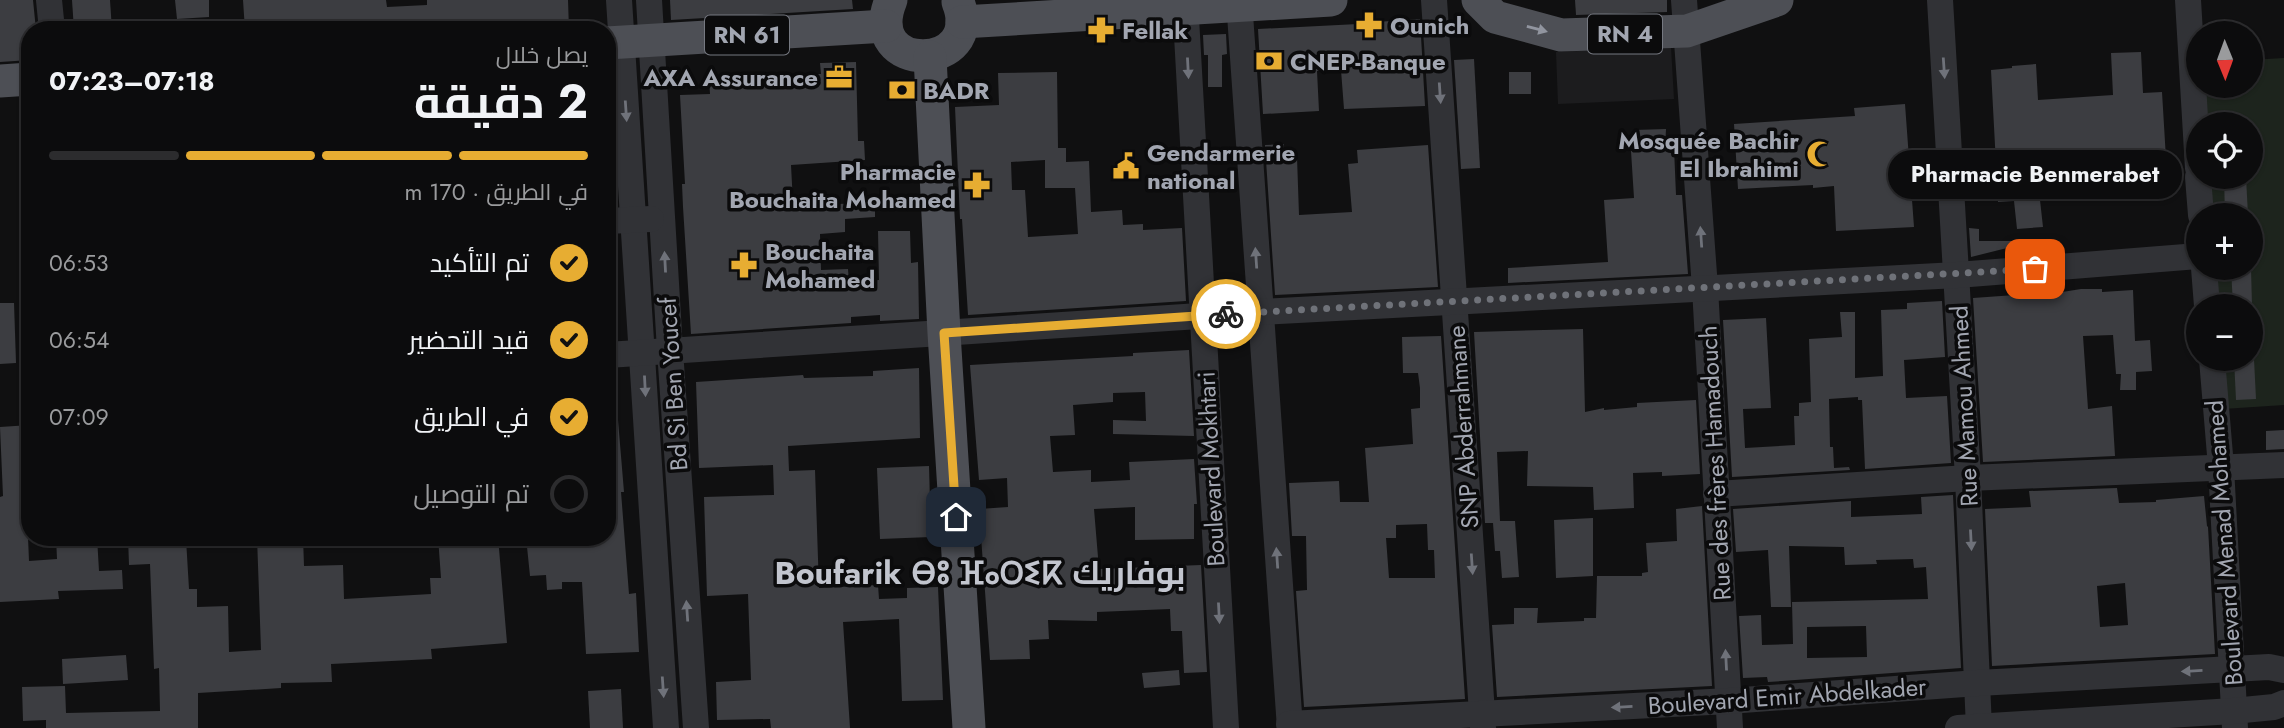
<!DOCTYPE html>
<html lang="ar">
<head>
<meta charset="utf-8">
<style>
	:root { --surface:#0c0c0d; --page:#151516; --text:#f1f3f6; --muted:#9a9b9d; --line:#2c2c2e; --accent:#e7ad32 }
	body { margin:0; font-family:Jost,Cairo,"Noto Sans Tifinagh",sans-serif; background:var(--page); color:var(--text); direction:rtl; height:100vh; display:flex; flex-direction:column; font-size:26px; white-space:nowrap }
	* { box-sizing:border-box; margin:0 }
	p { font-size:23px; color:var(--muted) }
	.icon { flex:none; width:38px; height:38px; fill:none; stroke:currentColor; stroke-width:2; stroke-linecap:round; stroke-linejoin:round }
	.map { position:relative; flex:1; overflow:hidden; direction:ltr }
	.panel { position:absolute; left:21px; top:21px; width:595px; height:525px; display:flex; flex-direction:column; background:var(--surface); border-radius:28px; box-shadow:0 2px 5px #0004,0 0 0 2px var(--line); direction:rtl }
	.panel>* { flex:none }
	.needle { width:46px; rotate:179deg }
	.controls { position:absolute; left:2186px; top:21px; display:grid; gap:14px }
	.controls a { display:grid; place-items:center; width:77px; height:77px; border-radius:50%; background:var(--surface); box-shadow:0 2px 5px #0004,0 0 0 2px var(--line); font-size:35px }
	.pin { position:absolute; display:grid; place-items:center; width:60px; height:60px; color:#fff; margin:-30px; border-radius:14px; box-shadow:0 4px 10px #0006 }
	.courier { position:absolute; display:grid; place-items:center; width:70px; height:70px; margin:-35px; border:5px solid #e7ad32; border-radius:50%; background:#fff; color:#222; box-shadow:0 2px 9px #0007 }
	.bubble { position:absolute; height:49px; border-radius:24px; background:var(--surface); box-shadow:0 2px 5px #0004,0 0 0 2px var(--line); font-size:23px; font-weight:700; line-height:49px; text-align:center; direction:rtl }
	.summary em { font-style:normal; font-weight:700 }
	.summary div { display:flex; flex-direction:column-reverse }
	.summary { display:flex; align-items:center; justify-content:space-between; height:119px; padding:0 28px }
	h1 { font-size:46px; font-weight:700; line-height:52px }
	.bar { display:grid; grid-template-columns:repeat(4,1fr); gap:10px 7px; align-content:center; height:84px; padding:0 28px }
	.bar i { height:9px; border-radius:5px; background:var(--line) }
	.bar .on { background:var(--accent) }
	.bar p { grid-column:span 4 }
	ol { padding:0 28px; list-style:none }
	li { display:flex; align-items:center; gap:21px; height:77px }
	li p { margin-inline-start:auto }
	li .icon { padding:7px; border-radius:50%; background:var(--accent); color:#111; stroke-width:4 }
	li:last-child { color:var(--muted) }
	li i { width:38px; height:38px; border:4px solid var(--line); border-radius:50% }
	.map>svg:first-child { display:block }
</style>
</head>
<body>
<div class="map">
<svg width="2284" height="728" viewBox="0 0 2284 728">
	<rect width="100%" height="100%" fill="#101011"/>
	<path fill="#1c1c1e" d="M 1671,47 L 1674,99 L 1558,104 L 1556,52 Z"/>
	<path fill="#1d241d" d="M 2284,58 L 2284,405 L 2223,409 L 2220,359 L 2250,359 L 2250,306 L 2217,306 L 2215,268 L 2250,268 L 2250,215 L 2212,215 L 2210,177 L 2250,177 L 2250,124 L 2207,124 L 2205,86 L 2250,86 L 2251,60 Z"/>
	<g fill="#3c3d41" fill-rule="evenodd">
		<path d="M 0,0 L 33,0 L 36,30 L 30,30 L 30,60 L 0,62 Z"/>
		<path d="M 72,0 L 110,0 L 112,30 L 74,30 Z"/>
		<path d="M 175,0 L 209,0 L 209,17 L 177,19 Z"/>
		<path d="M 243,0 L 386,0 L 387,7 L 427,5 L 427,0 L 568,0 L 569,30 L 245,30 Z"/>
		<path d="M 670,0 L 852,0 L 853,9 L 671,20 Z"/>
		<path d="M 1575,0 L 1667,0 L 1667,12 L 1576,15 Z"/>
		<path d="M 1420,19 L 1425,106 L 1344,109 L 1341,70 L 1317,71 L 1319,111 L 1263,114 L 1258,29 L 1358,24 L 1357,21 L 1376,20 L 1376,22 Z"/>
		<path d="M 1226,34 L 1227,54 L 1222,55 L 1222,87 L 1208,87 L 1208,55 L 1204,55 L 1203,35 Z"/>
		<path d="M 2141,52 L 2143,93 L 2162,92 L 2168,192 L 2040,200 L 2043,227 L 2017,229 L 2014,201 L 1998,202 L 1991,70 L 2012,68 L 2012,66 L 2036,64 L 2038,100 L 2113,95 L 2111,53 Z"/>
		<path d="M 1474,59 L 1480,168 L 1461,169 L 1454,60 Z"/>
		<path d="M 856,62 L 858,141 L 864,141 L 865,160 L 791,165 L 793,203 L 796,205 L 875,203 L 875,217 L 845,219 L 845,232 L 820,234 L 821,270 L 848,269 L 849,282 L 879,280 L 878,231 L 910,231 L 911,263 L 918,262 L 919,319 L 880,321 L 880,315 L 851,317 L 851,323 L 691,334 L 683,207 L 682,184 L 685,184 L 680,95 L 710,94 L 709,78 L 735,75 L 821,74 L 820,63 Z"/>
		<path d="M 1057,72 L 1058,148 L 1066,148 L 1066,162 L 1089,161 L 1091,212 L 1122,210 L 1123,225 L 1143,224 L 1143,230 L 1182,228 L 1186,301 L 968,315 L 962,219 L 960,219 L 955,107 L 999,105 L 998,73 ZM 1045,160 L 1045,188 L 1075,188 L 1078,234 L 1028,237 L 1025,190 L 1012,190 L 1011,162 Z"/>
		<rect x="1509" y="72" width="22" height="22"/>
		<path d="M 1905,104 L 1914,227 L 1836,231 L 1834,186 L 1813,188 L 1813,185 L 1738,189 L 1734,124 L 1855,116 L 1854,108 Z"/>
		<path d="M 1666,129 L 1665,149 L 1674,148 L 1676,195 L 1682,195 L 1688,274 L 1508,283 L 1508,268 L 1608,262 L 1604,200 L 1634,198 L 1631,151 L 1635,151 L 1634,130 Z"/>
		<path d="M 1284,144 L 1284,157 L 1297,157 L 1299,215 L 1352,212 L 1348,164 L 1358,163 L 1357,150 L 1428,145 L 1438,287 L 1275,295 L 1265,145 Z"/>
		<path d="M 2224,177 L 2246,177 L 2248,215 L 2225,215 Z"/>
		<path d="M 1969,228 L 1979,229 L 1979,241 L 2014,241 L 2015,246 L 1971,257 Z"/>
		<path d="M 2231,268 L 2251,268 L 2252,306 L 2233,306 Z"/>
		<path d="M 2081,289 L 2102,289 L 2102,292 L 2133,290 L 2135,341 L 2150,340 L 2152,371 L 2136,372 L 2136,390 L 2120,390 L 2121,374 L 2116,374 L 2113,335 L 2083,336 L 2088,409 L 2112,406 L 2115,456 L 1983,462 L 1973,298 L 2015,295 L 2057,296 L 2056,293 Z"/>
		<path d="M 1942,301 L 1945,357 L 1904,360 L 1906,398 L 1947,396 L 1951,463 L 1865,469 L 1862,400 L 1858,400 L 1858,397 L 1829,399 L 1830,447 L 1833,447 L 1834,468 L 1849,467 L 1850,470 L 1732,477 L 1723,320 L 1766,318 L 1771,408 L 1743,409 L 1745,448 L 1795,445 L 1794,416 L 1799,416 L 1799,403 L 1811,402 L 1809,339 L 1842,337 L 1840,312 L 1855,312 L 1855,378 L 1883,376 L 1881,310 L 1907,309 L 1907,303 Z"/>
		<path d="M 0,303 L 14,303 L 16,363 L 0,364 Z"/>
		<path d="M 1583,329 L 1585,412 L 1604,408 L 1604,410 L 1637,407 L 1637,403 L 1696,400 L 1700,474 L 1662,476 L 1662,472 L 1633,473 L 1634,508 L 1594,510 L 1593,487 L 1527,486 L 1528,451 L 1497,452 L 1500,521 L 1515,521 L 1519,577 L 1502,578 L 1500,551 L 1495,551 L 1493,523 L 1485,523 L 1474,332 Z"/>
		<path d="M 1441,336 L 1465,699 L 1304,707 L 1296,591 L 1307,590 L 1306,536 L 1292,536 L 1289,483 L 1339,481 L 1340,502 L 1369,502 L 1365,448 L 1413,444 L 1411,409 L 1420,408 L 1420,388 L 1418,373 L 1403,373 L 1402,337 ZM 1427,524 L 1428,550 L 1434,550 L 1435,578 L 1389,578 L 1386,538 L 1396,538 L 1396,525 Z"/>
		<path d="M 1189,350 L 1194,436 L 1113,434 L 1113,420 L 1146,421 L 1145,392 L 1113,393 L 1113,402 L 1073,405 L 1075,435 L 1050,436 L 1053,472 L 1091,470 L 1091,482 L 1130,480 L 1129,462 L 1194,459 L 1197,504 L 1194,504 L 1194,539 L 1135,540 L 1135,507 L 1094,509 L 1099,569 L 1201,565 L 1207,672 L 1184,673 L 1182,631 L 1171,631 L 1170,609 L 1097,612 L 1097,621 L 1048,620 L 1049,639 L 1029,640 L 1030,659 L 990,660 L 979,509 L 1008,507 L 1007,478 L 979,480 L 970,365 L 1133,356 L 1133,353 Z"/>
		<path d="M 2234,359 L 2254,359 L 2256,399 L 2236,400 Z"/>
		<path d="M 919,368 L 920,438 L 788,446 L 789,471 L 815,470 L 819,588 L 878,585 L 879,599 L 907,598 L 907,588 L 938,587 L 943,700 L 902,701 L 899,619 L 843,622 L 850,728 L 771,728 L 770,719 L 717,720 L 716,682 L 751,680 L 748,594 L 707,596 L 704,497 L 774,495 L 773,465 L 699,468 L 696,382 L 803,375 L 804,378 L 873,376 L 873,371 Z"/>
		<path d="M 607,420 L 618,420 L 624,492 L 621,492 L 629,594 L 636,593 L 639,652 L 586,654 L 582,582 L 562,582 L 562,589 L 547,590 L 546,575 L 530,576 L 526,537 L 607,537 Z"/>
		<path d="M 30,425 L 30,488 L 26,488 L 29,561 L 57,559 L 56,537 L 97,537 L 99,571 L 122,570 L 123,589 L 58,591 L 59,599 L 0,602 L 0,497 L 3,496 L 0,427 Z"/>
		<path d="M 2284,430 L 2284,449 L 2266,450 L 2266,431 Z"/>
		<path d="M 929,466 L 931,537 L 880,539 L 877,468 Z"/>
		<path d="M 2117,488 L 2119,503 L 2156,502 L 2156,500 L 2204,496 L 2207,526 L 2208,527 L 2215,654 L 1992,666 L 1985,509 L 2031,507 L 2029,491 ZM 2125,583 L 2128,625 L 2100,627 L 2097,586 Z"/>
		<path d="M 1953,495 L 1961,668 L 1768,682 L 1767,677 L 1743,678 L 1739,616 L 1761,615 L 1762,645 L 1793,644 L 1792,602 L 1928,599 L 1926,567 L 1914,568 L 1913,559 L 1876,560 L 1877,564 L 1845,565 L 1844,547 L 1789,546 L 1791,607 L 1771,607 L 1768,550 L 1736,552 L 1733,509 L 1851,501 L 1851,517 L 1922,514 L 1921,497 ZM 1866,626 L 1867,657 L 1807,658 L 1807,627 Z"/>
		<path d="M 1702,506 L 1712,686 L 1497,697 L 1492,625 L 1514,624 L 1514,608 L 1538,608 L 1537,623 L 1584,621 L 1584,618 L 1596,618 L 1597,576 L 1642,576 L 1642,573 L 1648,572 L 1646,543 L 1677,541 L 1676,509 Z"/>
		<path d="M 1593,518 L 1593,576 L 1556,578 L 1554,520 Z"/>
		<path d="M 128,537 L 186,539 L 189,589 L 197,589 L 197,607 L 228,606 L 229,652 L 261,650 L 257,537 L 303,537 L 304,566 L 343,565 L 344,599 L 431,594 L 430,578 L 441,578 L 438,537 L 498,537 L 507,643 L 431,649 L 432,659 L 331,664 L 332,682 L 281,683 L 281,688 L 198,693 L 198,728 L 46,728 L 46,720 L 23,721 L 22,687 L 65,686 L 66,713 L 160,711 L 159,668 L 154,669 L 150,564 L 129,565 Z"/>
		<path d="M 126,655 L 128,680 L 63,684 L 62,659 Z"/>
		<path d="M 1179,670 L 1180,685 L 1144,688 L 1142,673 Z"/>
		<path d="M 621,689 L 623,728 L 590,728 L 588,691 Z"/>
	</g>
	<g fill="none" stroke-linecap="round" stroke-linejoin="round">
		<g stroke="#313236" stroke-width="26">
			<path d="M 49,0 L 52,30"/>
			<path d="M 619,0 L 666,728"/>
			<path d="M 649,0 L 670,350 L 696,728"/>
			<path d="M 1185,0 L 1226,728"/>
			<path d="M 1239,0 L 1290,728"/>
			<path d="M 1434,0 L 1483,728"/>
			<path d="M 1684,0 L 1705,288 L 1730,728"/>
			<path d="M 1940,0 L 1968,478 L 1979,728"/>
			<path d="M 2188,0 L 2198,168"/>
			<path d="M 2198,177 L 2201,215"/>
			<path d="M 607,221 L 651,219"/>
			<path d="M 2204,268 L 2207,306"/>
			<path d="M 607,355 L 1260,312 L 1957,275 L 2198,256"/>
			<path d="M 2212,359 L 2221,467 L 2235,728"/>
			<path d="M 1716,494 L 1968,478 L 2284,465"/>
			<path d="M 1289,724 L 1729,701 L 1978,683 L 2232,669 L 2269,667 L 2284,670"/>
			<path d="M 1958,728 L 2233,711 L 2274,707 L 2284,703"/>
		</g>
		<g stroke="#4d4f55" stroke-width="33">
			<path d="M 891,0 C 860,76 986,72 958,2"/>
			<path d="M 1478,0 L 1495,17 L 1561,35 L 1687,31 L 1777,0"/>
			<path d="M 962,22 L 1331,0"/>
			<path d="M 607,43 L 886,26"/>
			<path d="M 930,57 L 944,333 L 969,728"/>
			<path d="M 0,81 L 30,79"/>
		</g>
	</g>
	<defs><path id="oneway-solid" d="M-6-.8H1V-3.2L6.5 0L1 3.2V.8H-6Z" transform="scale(1.75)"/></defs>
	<use fill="#91959f" href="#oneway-solid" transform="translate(1537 29) rotate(15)"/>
	<g fill="#6f727a">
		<use href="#oneway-solid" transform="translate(1188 68) rotate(87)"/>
		<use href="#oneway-solid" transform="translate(1944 68) rotate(86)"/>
		<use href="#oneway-solid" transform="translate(1440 93) rotate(86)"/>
		<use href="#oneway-solid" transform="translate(626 111) rotate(86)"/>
		<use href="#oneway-solid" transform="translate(1701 237) rotate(-94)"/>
		<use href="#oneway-solid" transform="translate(1256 258) rotate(-94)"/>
		<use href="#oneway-solid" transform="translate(665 262) rotate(-93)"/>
		<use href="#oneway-solid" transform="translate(645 386) rotate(87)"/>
		<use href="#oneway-solid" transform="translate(1971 540) rotate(87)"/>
		<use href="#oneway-solid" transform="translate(1277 558) rotate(-94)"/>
		<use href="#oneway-solid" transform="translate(1472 564) rotate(86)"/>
		<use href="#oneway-solid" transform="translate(687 611) rotate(-94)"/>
		<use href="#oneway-solid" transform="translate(1219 613) rotate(87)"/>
		<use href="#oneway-solid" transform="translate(1726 660) rotate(-93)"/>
		<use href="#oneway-solid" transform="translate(2192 671) rotate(177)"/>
		<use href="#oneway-solid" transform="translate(663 687) rotate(86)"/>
		<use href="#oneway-solid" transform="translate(1622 707) rotate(177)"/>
	</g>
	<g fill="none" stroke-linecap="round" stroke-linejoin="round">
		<path stroke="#6f7279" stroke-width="7" stroke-dasharray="0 12.6" d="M 1226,314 L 2035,269"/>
		<path stroke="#e7ad32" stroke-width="9" d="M 956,517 L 944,333 L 1226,314"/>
	</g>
	<defs>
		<g id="pharmacy-bare" transform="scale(2.1)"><path d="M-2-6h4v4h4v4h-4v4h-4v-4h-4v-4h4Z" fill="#e7ad32" stroke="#0b0b0c" stroke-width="2.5" paint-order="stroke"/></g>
		<g id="bank-bare" transform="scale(2.1)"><path d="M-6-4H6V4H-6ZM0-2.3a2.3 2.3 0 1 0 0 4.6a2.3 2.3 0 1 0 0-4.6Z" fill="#e7ad32" stroke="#0b0b0c" stroke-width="2.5" paint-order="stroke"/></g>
		<g id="office-bare" transform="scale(2.1)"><path d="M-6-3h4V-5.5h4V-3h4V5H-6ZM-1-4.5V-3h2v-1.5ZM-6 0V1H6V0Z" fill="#e7ad32" stroke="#0b0b0c" stroke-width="2.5" paint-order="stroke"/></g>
		<g id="mosque-bare" transform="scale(2.1)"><path d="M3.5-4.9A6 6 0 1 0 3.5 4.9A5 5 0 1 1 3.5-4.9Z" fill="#e7ad32" stroke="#0b0b0c" stroke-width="2.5" paint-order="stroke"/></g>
		<g id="civic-bare" transform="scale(2.1)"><path d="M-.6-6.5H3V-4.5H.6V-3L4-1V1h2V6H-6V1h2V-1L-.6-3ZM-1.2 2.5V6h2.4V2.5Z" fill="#e7ad32" stroke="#0b0b0c" stroke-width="2.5" paint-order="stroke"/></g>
	</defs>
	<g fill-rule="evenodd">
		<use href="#pharmacy-bare" x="1369" y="25"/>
		<use href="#pharmacy-bare" x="1101" y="30"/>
		<use href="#bank-bare" x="1269" y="61"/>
		<use href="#office-bare" x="839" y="77"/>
		<use href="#bank-bare" x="902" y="90"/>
		<use href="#mosque-bare" x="1820" y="154"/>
		<use href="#civic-bare" x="1126" y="166"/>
		<use href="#pharmacy-bare" x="977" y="185"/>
		<use href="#pharmacy-bare" x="744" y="265"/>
	</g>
	<g text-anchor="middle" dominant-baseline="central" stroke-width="7" stroke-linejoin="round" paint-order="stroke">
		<g fill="#0b0b0c" stroke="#757880" stroke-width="2">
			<rect x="1588" y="14.5" width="74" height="39" rx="5"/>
			<rect x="705" y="15.5" width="84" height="39" rx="5"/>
		</g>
		<g font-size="23" font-weight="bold" fill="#a2a6b1">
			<text x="1625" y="34">RN 4</text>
			<text x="747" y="35">RN 61</text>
		</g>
		<g font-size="24" font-weight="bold" fill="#a2a6b1" stroke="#0b0b0c" text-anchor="start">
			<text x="1390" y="25">Ounich</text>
			<text x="1122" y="30">Fellak</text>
			<text x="1290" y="61">CNEP-Banque</text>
			<text x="818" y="77" text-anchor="end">AXA Assurance</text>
			<text x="923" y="90">BADR</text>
			<text x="1799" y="140" text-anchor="end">Mosquée Bachir<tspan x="1799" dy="28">El Ibrahimi</tspan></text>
			<text x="1147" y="152">Gendarmerie<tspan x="1147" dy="28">national</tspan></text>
			<text x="956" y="171" text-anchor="end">Pharmacie<tspan x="956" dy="28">Bouchaita Mohamed</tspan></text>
			<text x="765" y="251">Bouchaita<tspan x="765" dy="28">Mohamed</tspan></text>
		</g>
		<g font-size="24" fill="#a2a6b1" stroke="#0b0b0c">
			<text transform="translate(673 384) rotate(-94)">Bd Si Ben Youcef</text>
			<text transform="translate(1964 406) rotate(-93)">Rue Mamou Ahmed</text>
			<text transform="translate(1463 427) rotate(-94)">SNP Abderrahmane</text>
			<text transform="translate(1715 463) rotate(-93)">Rue des frères Hamadouch</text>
			<text transform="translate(1211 469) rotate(-93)">Boulevard Mokhtari</text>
			<text transform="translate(2224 543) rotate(-94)">Boulevard Menad Mohamed</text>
			<text transform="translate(1787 696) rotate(-4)">Boulevard Emir Abdelkader</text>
		</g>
		<g font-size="32" font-weight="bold" fill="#c2c5ce" stroke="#0b0b0c">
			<text x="980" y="573">Boufarik ⴱⵓ ⴼⴰⵔⵉⴽ بوفاريك</text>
		</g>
	</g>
</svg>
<div class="controls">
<a><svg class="needle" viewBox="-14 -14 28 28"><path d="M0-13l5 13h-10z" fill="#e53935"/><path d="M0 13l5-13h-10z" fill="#9a9b9d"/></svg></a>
<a><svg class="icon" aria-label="locate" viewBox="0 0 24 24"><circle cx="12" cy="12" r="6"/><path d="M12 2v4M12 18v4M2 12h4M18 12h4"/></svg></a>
<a>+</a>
<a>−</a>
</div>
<div class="pin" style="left:2035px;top:269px;background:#ea580c"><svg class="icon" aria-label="bag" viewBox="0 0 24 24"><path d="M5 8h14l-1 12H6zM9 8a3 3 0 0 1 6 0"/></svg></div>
<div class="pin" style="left:956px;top:517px;background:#1f2937"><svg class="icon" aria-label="home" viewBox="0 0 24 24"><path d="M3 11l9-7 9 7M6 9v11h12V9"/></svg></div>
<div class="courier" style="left:1226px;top:314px"><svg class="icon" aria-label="bike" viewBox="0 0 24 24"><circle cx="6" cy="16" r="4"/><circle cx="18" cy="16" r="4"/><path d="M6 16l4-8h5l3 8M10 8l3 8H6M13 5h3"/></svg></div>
<div class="bubble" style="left:1888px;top:150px;width:294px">Pharmacie Benmerabet</div>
<section class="panel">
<div class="summary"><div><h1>2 دقيقة</h1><p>يصل خلال</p></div><em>07:18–07:23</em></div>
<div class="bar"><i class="on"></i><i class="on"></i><i class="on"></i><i></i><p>في الطريق · 170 m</p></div>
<ol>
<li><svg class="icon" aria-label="check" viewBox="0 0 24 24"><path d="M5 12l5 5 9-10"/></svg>تم التأكيد<p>06:53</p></li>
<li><svg class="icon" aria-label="check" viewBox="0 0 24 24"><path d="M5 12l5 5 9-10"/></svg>قيد التحضير<p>06:54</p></li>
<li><svg class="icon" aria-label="check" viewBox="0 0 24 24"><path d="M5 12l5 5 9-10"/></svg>في الطريق<p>07:09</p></li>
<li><i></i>تم التوصيل</li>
</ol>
</section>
</div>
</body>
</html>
